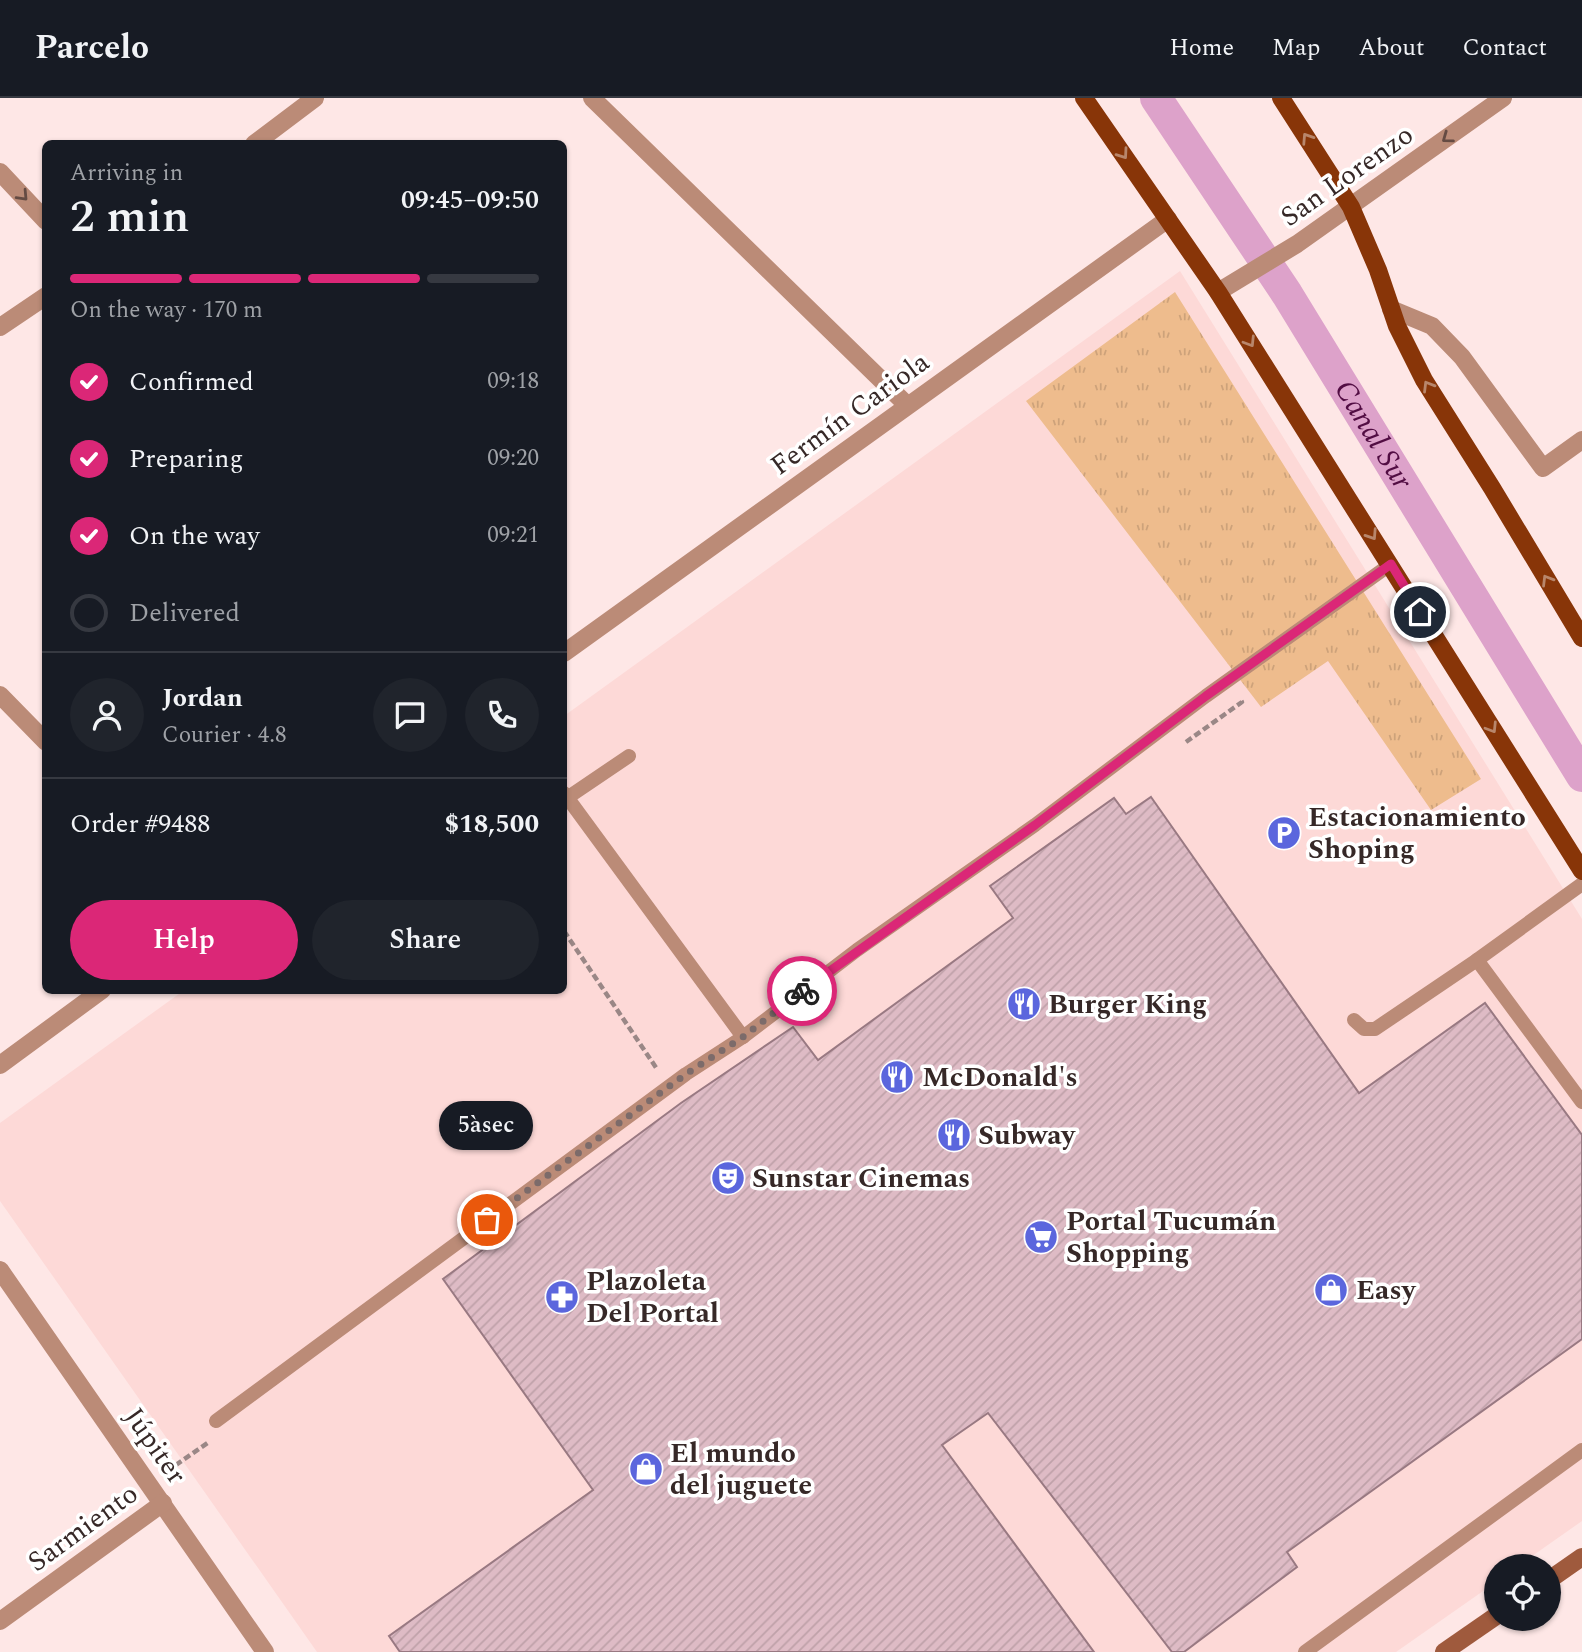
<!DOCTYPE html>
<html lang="en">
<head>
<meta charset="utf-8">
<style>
	:root { --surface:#171b24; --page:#20242c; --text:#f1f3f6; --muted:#9ea1a6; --line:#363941; --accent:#db2777 }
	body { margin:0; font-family:Spectral,serif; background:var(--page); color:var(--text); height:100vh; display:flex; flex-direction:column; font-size:26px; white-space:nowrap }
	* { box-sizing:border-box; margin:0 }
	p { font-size:23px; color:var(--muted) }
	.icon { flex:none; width:38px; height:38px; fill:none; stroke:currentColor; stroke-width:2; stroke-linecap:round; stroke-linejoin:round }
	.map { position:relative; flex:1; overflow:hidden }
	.sheet { position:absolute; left:42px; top:42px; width:525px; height:854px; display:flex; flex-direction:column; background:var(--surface); border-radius:10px; box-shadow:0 2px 5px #0004 }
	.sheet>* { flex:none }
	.controls { position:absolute; left:1484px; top:1456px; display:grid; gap:14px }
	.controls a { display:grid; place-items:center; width:77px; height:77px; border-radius:50%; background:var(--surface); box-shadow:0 2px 5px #0004; font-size:35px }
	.pin { position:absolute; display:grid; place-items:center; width:60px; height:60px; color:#fff; margin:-30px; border:4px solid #fff; border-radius:50%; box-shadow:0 2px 7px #0007 }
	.courier { position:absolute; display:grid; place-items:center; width:70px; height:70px; margin:-35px; border:5px solid #db2777; border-radius:50%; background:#fff; color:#222; box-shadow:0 2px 9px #0007 }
	.bubble { position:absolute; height:49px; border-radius:24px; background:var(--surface); box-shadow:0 2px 5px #0004; font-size:23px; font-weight:600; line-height:49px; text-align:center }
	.overview em { font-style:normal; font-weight:600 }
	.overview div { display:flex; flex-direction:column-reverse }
	.overview { display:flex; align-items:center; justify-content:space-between; height:119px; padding:0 28px }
	h1 { font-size:46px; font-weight:600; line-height:52px }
	.bar { display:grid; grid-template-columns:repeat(4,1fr); gap:10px 7px; align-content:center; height:84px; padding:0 28px }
	.bar i { height:9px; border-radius:5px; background:var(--line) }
	.bar .active { background:var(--accent) }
	.bar p { grid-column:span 4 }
	.line { display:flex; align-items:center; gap:18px; padding:0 28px; border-top:2px solid var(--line) }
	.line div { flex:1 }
	.round { display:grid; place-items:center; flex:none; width:74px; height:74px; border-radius:37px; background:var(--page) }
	ol { padding:0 28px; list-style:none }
	li { display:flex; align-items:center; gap:21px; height:77px }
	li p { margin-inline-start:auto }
	li .icon { padding:7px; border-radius:50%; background:var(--accent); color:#fff; stroke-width:4 }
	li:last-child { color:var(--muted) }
	li i { width:38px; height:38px; border:4px solid var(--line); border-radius:50% }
	.action { display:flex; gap:14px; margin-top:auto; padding:14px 28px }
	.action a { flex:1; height:80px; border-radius:42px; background:var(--accent); color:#fff; font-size:28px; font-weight:600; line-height:80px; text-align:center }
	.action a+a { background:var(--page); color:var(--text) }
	header { display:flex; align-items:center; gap:42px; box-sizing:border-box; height:98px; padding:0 35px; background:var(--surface); border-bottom:2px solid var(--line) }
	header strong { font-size:33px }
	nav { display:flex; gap:38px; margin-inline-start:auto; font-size:24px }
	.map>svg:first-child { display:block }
</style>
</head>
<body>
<header>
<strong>Parcelo</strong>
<nav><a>Home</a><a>Map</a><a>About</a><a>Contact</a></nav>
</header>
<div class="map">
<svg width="1582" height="1554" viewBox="0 0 1582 1554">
	<defs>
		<pattern id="grass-tufts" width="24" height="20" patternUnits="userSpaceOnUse" patternTransform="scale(1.75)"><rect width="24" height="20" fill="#eebc8d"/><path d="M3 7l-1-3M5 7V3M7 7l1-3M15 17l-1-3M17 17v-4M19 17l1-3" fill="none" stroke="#cda27a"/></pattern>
		<pattern id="building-hatch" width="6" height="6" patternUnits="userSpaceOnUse" patternTransform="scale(1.75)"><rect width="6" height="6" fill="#debbc5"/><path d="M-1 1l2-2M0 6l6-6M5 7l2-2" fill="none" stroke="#bfa1a9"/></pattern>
	</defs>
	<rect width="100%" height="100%" fill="#fee7e6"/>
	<path fill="#fdd9d7" d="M 1180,173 L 1582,821 L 1582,1423 L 1518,1468 L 1496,1468 L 1496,1484 L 1396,1554 L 317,1554 L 0,1103 L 0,1025 L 183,893 L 564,892 L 564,618 Z"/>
	<path fill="url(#grass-tufts)" d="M 1175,194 L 1481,681 L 1431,712 L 1328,563 L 1261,609 L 1026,303 Z"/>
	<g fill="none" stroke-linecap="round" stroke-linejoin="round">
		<path stroke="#dda2ca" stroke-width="32" id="s1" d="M 1156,0 L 1287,196 L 1582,678"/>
	</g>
	<path fill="url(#building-hatch)" stroke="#997982" stroke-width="2" d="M 1151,699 L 1359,995 L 1485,905 L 1582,1037 L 1582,1241 L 1287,1454 L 1297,1469 L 1184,1554 L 1172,1554 L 988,1315 L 942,1347 L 1094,1554 L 400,1554 L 389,1538 L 593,1392 L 443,1181 L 681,1005 L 793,929 L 818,962 L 1013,820 L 990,788 L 1114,700 L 1126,716 Z"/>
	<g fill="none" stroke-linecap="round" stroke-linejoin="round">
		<g stroke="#9a8786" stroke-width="4.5" stroke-dasharray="7 3.5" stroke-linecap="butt">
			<path d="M 1186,644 L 1242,604 L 1240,601"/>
			<path d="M 564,833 L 657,971"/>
			<path d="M 167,1373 L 209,1344"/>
		</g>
		<g stroke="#bb8b77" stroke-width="14">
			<path d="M 564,695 L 743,939"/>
			<path d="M 564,702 L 629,658"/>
			<path d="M 1477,862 L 1582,1004"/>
			<path d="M 1354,922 L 1364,931 L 1375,931 L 1477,862 L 1582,786"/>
			<path d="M 216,1323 L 686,976 L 743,939 L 857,852 L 1035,727 L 1206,598 L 1391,466"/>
			<path d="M 1305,1554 L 1582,1352"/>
		</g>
		<g stroke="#bb8b77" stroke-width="18">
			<path d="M 592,0 L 907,307"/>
			<path d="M 254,46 L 315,0"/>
			<path d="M 0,74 L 46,123"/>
			<path d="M 1218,194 L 1297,146 L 1503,0"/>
			<path d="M 1391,211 L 1432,228 L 1462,259 L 1543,370 L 1582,342"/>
			<path d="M 0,229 L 46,198"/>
			<path d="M 564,555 L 1168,121"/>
			<path d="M 0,597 L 46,644"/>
			<path d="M 0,967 L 102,892"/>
			<path d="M 0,1172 L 265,1554"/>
			<path d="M 0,1523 L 163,1405"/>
		</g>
		<g stroke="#9f5a3d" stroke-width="18">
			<path d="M 1549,1482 L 1582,1459"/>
			<path d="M 1444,1554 L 1496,1518"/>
		</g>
		<g stroke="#883508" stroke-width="18">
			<path d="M 1084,0 L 1218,194 L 1582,773"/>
			<path d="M 1281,0 L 1351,109 L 1378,172 L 1397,228 L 1424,282 L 1492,390 L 1582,540"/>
		</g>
	</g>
	<defs><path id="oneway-chevron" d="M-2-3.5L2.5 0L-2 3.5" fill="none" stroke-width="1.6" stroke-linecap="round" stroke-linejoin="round" transform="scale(1.75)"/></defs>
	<g stroke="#b8866b">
		<use href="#oneway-chevron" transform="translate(1307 40) rotate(-123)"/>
		<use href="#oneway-chevron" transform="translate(1123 56) rotate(55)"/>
		<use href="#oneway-chevron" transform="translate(1250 244) rotate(58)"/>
		<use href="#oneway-chevron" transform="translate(1428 288) rotate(-121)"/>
		<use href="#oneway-chevron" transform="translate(1372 437) rotate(57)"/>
		<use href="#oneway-chevron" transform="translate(1547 482) rotate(-121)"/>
		<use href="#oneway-chevron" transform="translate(1492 630) rotate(58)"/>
	</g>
	<g stroke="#654b43">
		<use href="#oneway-chevron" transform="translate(1447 40) rotate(144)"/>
		<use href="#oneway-chevron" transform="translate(23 98) rotate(47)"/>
	</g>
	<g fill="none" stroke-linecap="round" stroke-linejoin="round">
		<path stroke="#7c6b6a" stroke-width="7" stroke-dasharray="0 12.6" d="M 487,1122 L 686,976 L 743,939 L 802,893"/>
		<path stroke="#db2777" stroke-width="9" d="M 802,893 L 1035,727 L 1206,598 L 1391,466 L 1420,514"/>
	</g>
	<defs>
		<g id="parking-disc" transform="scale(1.75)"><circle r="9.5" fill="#5b66dd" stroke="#fff"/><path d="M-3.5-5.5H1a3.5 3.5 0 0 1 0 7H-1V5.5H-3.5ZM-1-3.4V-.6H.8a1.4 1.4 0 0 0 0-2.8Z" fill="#fff"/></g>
		<g id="restaurant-disc" transform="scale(1.75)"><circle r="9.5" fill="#5b66dd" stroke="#fff"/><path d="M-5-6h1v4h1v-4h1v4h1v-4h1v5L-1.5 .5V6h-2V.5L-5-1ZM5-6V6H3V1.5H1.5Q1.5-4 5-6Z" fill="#fff"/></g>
		<g id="theatre-disc" transform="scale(1.75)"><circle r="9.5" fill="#5b66dd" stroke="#fff"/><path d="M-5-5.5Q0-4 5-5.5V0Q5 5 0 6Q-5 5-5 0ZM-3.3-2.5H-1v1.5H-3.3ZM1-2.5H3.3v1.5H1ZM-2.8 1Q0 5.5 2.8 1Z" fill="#fff"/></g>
		<g id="supermarket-disc" transform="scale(1.75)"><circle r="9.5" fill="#5b66dd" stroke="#fff"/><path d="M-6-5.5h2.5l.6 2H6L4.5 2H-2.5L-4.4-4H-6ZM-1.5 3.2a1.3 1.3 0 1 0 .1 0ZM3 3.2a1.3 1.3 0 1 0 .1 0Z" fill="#fff"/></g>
		<g id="shop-disc" transform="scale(1.75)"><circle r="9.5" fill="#5b66dd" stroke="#fff"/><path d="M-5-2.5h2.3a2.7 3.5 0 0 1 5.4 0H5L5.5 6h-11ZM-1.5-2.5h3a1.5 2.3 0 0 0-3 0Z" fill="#fff"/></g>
		<g id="pharmacy-disc" transform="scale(1.75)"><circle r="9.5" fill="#5b66dd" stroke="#fff"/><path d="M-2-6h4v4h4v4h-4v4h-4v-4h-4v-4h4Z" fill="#fff"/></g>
	</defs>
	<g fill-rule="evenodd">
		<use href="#parking-disc" x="1284" y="735"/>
		<use href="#restaurant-disc" x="1024" y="906"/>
		<use href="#restaurant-disc" x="897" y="979"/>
		<use href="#restaurant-disc" x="954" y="1037"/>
		<use href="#theatre-disc" x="728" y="1080"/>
		<use href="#supermarket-disc" x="1041" y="1139"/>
		<use href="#shop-disc" x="1331" y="1192"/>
		<use href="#pharmacy-disc" x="562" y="1199"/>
		<use href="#shop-disc" x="646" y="1371"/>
	</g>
	<g text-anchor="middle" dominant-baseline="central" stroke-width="7" stroke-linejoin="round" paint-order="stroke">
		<g font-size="28" fill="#362827" stroke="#fff">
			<text transform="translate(1347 78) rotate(-35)">San Lorenzo</text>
			<text transform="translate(850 316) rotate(-36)">Fermín Cariola</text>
			<text transform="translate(155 1348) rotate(55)">Júpiter</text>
			<text transform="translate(83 1430) rotate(-36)">Sarmiento</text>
		</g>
		<g font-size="28" font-weight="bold" fill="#362827" stroke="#fff" text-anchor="start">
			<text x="1308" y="719">Estacionamiento<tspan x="1308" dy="32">Shoping</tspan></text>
			<text x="1048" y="906">Burger King</text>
			<text x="922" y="979">McDonald's</text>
			<text x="978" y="1037">Subway</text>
			<text x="752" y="1080">Sunstar Cinemas</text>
			<text x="1066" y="1123">Portal Tucumán<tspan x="1066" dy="32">Shopping</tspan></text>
			<text x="586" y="1183">Plazoleta<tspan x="586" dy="32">Del Portal</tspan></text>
			<text x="1356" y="1192">Easy</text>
			<text x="670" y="1355">El mundo<tspan x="670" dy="32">del juguete</tspan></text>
		</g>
		<g font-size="30" font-style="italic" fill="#520d43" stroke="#fff">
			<text stroke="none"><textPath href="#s1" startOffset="401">Canal Sur</textPath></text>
		</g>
	</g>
</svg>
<div class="controls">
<a><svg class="icon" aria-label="locate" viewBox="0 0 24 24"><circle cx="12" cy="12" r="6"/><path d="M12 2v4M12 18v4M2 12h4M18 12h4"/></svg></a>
</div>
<div class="pin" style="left:487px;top:1122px;background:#ea580c"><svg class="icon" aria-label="bag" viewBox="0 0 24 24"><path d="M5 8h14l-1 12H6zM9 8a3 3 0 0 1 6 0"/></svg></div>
<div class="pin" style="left:1420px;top:514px;background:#1f2937"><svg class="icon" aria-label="home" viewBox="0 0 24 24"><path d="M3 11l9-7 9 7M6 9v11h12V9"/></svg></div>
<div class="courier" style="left:802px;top:893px"><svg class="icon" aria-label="bike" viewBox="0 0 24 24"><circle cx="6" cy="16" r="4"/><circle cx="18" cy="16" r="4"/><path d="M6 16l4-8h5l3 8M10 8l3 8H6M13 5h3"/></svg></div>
<div class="bubble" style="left:439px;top:1003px;width:94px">5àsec</div>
<section class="sheet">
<div class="overview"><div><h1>2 min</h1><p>Arriving in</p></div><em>09:45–09:50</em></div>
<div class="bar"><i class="active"></i><i class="active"></i><i class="active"></i><i></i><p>On the way · 170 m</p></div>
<ol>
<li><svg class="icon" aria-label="check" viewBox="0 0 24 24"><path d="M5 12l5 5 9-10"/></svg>Confirmed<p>09:18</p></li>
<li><svg class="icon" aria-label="check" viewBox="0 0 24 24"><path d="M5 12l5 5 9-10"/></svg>Preparing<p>09:20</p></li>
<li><svg class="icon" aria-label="check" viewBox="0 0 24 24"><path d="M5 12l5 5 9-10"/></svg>On the way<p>09:21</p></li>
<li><i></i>Delivered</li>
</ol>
<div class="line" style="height:126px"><a class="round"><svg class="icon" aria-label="person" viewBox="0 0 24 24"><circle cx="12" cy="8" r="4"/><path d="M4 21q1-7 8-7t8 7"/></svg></a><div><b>Jordan</b><p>Courier · 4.8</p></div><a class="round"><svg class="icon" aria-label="chat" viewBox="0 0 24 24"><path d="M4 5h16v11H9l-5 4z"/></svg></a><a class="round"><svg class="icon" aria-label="phone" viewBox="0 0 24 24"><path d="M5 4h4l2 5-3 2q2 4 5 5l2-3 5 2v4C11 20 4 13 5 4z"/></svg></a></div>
<div class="line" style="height:91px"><div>Order #9488</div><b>$18,500</b></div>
<div class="action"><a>Help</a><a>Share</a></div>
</section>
</div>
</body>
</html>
